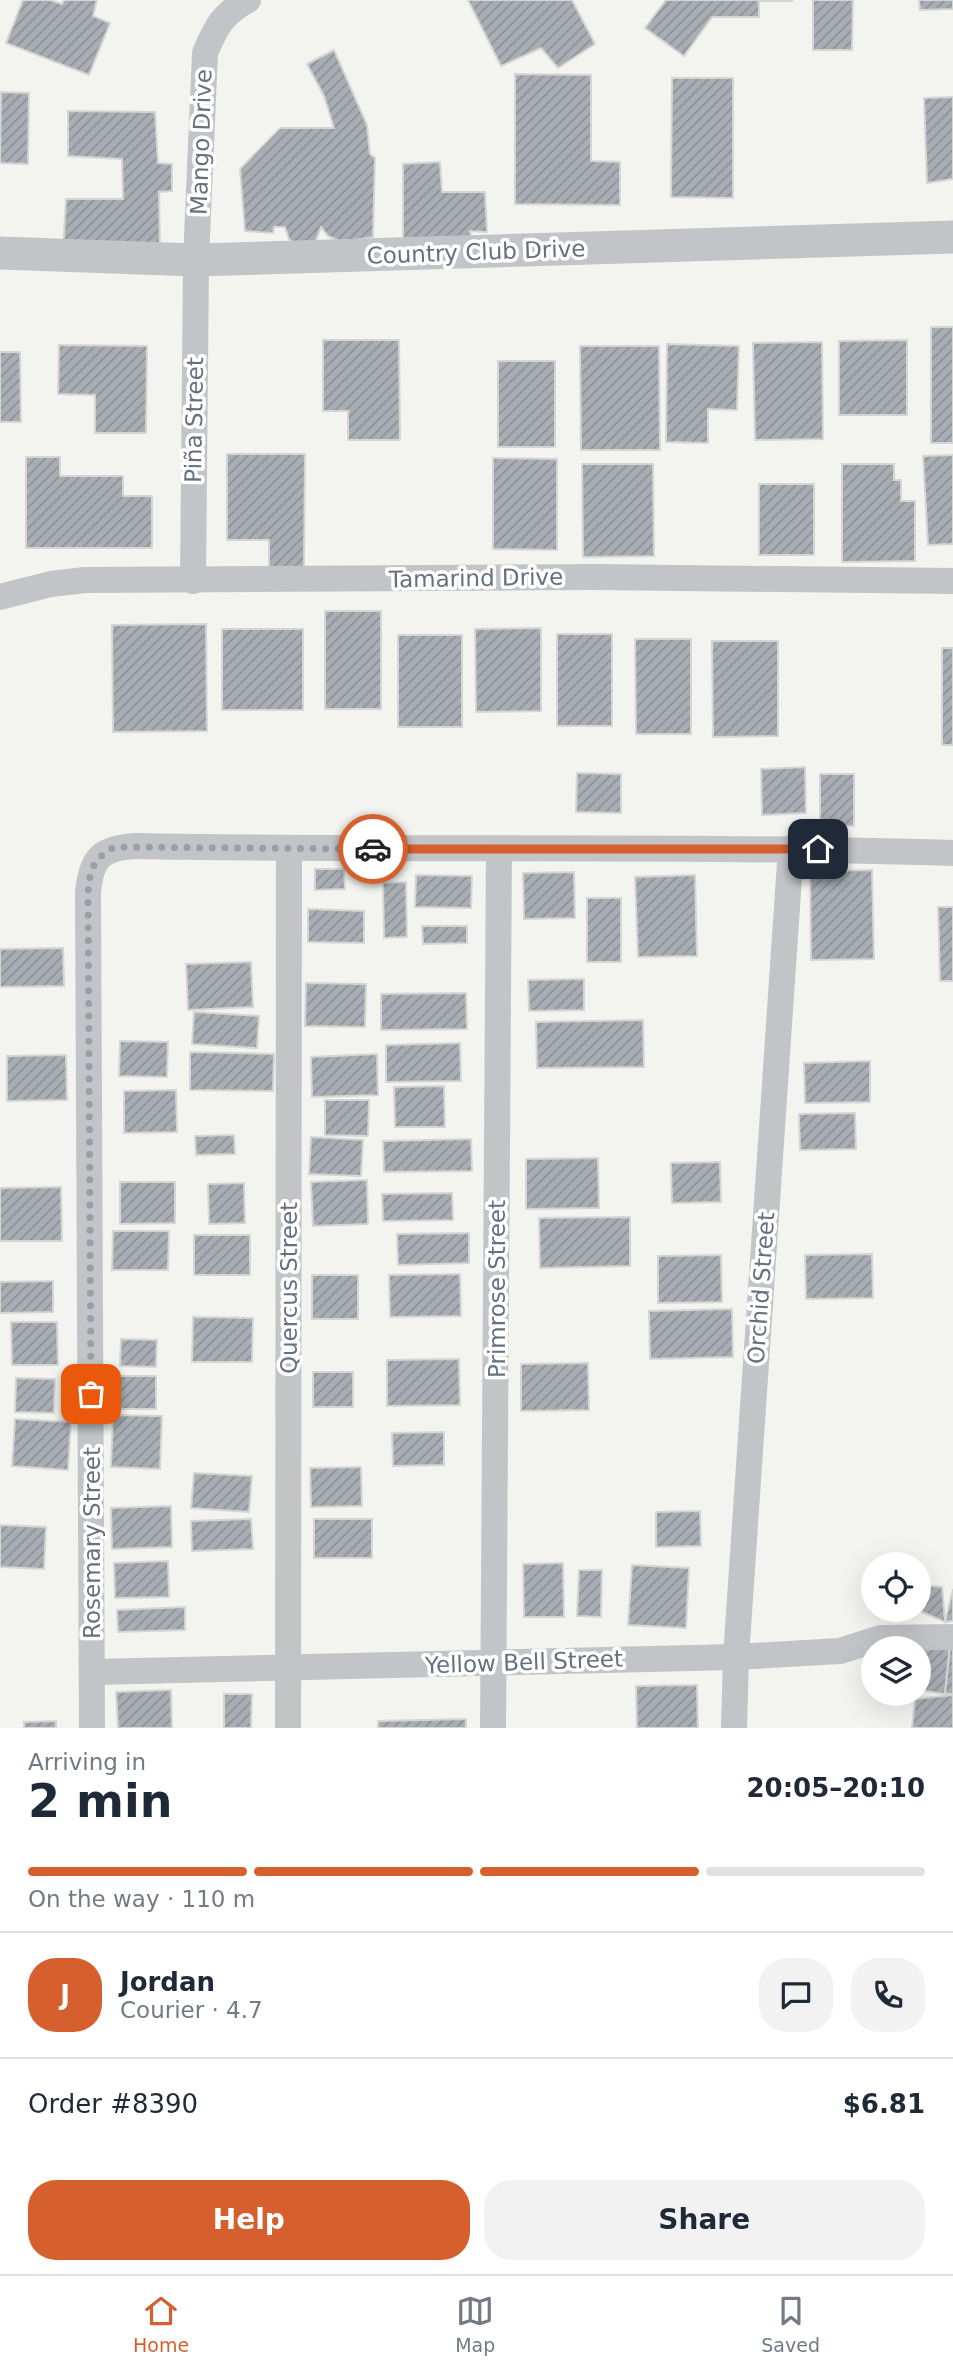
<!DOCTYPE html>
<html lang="en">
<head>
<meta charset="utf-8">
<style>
	:root { --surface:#fff; --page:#f2f2f3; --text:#1f2937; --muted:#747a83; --line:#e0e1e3; --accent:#d5602e }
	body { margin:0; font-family:"DejaVu Sans",sans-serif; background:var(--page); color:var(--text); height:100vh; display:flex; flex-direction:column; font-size:26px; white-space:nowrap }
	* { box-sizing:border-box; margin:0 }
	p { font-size:23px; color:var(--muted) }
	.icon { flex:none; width:38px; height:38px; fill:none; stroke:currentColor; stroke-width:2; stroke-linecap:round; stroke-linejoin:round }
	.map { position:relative; height:1728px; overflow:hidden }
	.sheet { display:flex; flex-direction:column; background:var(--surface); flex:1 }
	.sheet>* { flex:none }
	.buttons { position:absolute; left:861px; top:1552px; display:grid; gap:14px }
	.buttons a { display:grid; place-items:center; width:70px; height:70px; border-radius:50%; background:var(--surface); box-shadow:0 7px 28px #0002; font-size:35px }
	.pin { position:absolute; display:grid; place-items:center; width:60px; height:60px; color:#fff; margin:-30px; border-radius:14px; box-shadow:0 4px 10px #0006 }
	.courier { position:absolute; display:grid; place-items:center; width:70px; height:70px; margin:-35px; border:5px solid #d5602e; border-radius:50%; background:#fff; color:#222; box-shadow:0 2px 9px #0007 }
	.head em { font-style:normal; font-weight:600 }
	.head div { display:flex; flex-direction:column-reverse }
	.head { display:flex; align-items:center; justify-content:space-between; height:119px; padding:0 28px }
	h1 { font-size:46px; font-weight:600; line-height:52px }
	.bar { display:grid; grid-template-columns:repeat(4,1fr); gap:10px 7px; align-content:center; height:84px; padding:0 28px }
	.bar i { height:9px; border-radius:5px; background:var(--line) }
	.bar .selected { background:var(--accent) }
	.bar p { grid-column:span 4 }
	.line { display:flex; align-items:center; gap:18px; padding:0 28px; border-top:2px solid var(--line) }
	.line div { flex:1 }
	.round { display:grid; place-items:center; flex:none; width:74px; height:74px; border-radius:28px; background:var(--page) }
	.action { display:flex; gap:14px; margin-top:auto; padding:14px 28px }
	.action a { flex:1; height:80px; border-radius:28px; background:var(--accent); color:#fff; font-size:28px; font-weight:600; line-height:80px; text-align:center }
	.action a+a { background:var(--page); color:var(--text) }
	.tabs { display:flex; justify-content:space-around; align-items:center; height:98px; border-top:2px solid var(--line); background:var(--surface); font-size:19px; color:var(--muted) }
	.tabs a { display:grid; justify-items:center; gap:4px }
	.tabs .selected { color:var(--accent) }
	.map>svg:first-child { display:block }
</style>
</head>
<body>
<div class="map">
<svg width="953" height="1728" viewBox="0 0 953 1728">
	<defs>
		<pattern id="building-hatch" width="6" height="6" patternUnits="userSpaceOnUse" patternTransform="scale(1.75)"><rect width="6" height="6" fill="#a8aeb3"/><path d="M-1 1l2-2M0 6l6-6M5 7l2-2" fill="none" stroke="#8c9297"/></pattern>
	</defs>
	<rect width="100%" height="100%" fill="#f3f4f0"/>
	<g fill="url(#building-hatch)" stroke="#d5d5d3" stroke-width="2">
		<path d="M 23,0 L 50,0 L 62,4 L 64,0 L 97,0 L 93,16 L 110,23 L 89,75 L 6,43 Z"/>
		<path d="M 468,0 L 572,0 L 595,44 L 558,68 L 541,48 L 501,66 Z"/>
		<path d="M 666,0 L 792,0 L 792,1 L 759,1 L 759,17 L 712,17 L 684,56 L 645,28 Z"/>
		<path d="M 813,0 L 853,0 L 852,50 L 813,50 Z"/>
		<path d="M 919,0 L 953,0 L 953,9 L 920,10 Z"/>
		<path d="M 334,50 L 367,125 L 370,154 L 375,158 L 373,237 L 342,242 L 328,236 L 321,227 L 315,243 L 300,247 L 289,239 L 285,227 L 274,227 L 273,233 L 245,231 L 240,169 L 280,128 L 334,128 L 324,96 L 307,64 Z"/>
		<path d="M 515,74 L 591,75 L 591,161 L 620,162 L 620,205 L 515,204 Z"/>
		<path d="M 672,78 L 733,78 L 733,198 L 671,197 Z"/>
		<path d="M 1,92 L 29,93 L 28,164 L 0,163 Z"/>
		<path d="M 953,97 L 953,179 L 927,183 L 924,98 Z"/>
		<path d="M 68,111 L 155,112 L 158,163 L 172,164 L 172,191 L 159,192 L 160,251 L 63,251 L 66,199 L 123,199 L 122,159 L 68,156 Z"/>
		<path d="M 440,162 L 442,192 L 485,192 L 487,232 L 470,231 L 472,246 L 403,247 L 403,164 Z"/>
		<rect x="931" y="327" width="22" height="116"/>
		<path d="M 323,340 L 399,340 L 400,440 L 348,440 L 348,411 L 323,411 Z"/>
		<path d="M 907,340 L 907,415 L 839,415 L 839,341 Z"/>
		<path d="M 822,342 L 823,439 L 755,440 L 753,343 Z"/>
		<path d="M 667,344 L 739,346 L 737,410 L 708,409 L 708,443 L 666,442 Z"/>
		<path d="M 59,345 L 147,346 L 146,433 L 95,433 L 95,395 L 58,394 Z"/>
		<path d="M 580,346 L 659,346 L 660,450 L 581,450 Z"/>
		<path d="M 0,352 L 20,352 L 21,422 L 0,422 Z"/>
		<rect x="498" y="361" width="57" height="86"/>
		<path d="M 227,454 L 305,454 L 304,567 L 269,567 L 269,540 L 227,540 Z"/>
		<path d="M 953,455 L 953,544 L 928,545 L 923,456 Z"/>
		<path d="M 26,457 L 60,457 L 60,476 L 123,476 L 123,496 L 152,496 L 152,548 L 26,548 Z"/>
		<path d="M 493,458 L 557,459 L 557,550 L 493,549 Z"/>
		<path d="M 582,464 L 653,464 L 654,556 L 583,557 Z"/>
		<path d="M 842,464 L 894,464 L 894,480 L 901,480 L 901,501 L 915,501 L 915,561 L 842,562 Z"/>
		<rect x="759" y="484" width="55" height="71"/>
		<rect x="325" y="611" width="56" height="98"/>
		<path d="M 206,624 L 207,731 L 113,732 L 112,625 Z"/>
		<path d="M 541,628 L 541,711 L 476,712 L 475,629 Z"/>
		<rect x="222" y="629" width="81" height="81"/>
		<rect x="557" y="634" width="55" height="92"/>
		<rect x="398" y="635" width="64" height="92"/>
		<path d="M 635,639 L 691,639 L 691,734 L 636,734 Z"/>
		<path d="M 712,641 L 778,641 L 778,736 L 713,737 Z"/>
		<rect x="942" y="648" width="11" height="97"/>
		<path d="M 805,767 L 806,813 L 762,815 L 761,769 Z"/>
		<path d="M 577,773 L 621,774 L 621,813 L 576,812 Z"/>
		<rect x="820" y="774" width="34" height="52"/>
		<path d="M 315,869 L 344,869 L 345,889 L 315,890 Z"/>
		<path d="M 872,870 L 874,959 L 811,960 L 810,871 Z"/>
		<path d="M 574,872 L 575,918 L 524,919 L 523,873 Z"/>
		<path d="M 416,875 L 472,876 L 471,908 L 415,907 Z"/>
		<path d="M 695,875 L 697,956 L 638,957 L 635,877 Z"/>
		<path d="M 406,882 L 407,937 L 384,938 L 383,883 Z"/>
		<rect x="587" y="898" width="34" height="64"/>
		<path d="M 938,907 L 953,907 L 953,981 L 940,981 Z"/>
		<path d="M 308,909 L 364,911 L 364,943 L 308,942 Z"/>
		<path d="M 422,926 L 467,926 L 467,943 L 423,944 Z"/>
		<path d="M 63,948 L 64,986 L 0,987 L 0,949 Z"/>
		<path d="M 251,962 L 253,1007 L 188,1010 L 186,964 Z"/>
		<path d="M 584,979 L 584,1010 L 529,1011 L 528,980 Z"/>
		<path d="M 306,983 L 366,984 L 365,1027 L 305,1026 Z"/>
		<path d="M 466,993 L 467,1029 L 381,1030 L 381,994 Z"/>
		<path d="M 194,1012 L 259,1016 L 257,1048 L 192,1044 Z"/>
		<path d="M 643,1020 L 644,1067 L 537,1068 L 536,1022 Z"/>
		<path d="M 120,1041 L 168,1042 L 167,1077 L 119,1076 Z"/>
		<path d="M 460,1043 L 461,1081 L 386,1082 L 386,1045 Z"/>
		<path d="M 190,1052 L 274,1054 L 273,1091 L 190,1090 Z"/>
		<path d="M 377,1054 L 378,1095 L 312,1097 L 311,1057 Z"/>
		<path d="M 66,1055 L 67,1100 L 7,1101 L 7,1056 Z"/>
		<path d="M 870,1061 L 870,1102 L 805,1103 L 804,1063 Z"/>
		<path d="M 444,1086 L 445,1127 L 395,1127 L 394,1087 Z"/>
		<path d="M 176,1090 L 177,1132 L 124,1133 L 124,1091 Z"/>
		<path d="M 325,1100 L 369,1100 L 368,1136 L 325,1135 Z"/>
		<path d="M 855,1113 L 856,1149 L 800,1150 L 799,1114 Z"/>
		<path d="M 234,1135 L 235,1154 L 196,1155 L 195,1136 Z"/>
		<path d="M 311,1137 L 363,1140 L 361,1176 L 309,1174 Z"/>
		<path d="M 471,1139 L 472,1171 L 384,1172 L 383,1141 Z"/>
		<path d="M 598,1158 L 599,1208 L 526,1209 L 526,1159 Z"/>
		<path d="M 720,1162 L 721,1202 L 672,1203 L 671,1163 Z"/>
		<path d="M 367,1180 L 368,1224 L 313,1226 L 311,1182 Z"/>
		<path d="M 120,1182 L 175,1182 L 175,1223 L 120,1224 Z"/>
		<path d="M 244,1183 L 245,1223 L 209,1224 L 208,1184 Z"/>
		<path d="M 61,1187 L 62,1241 L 0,1241 L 0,1188 Z"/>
		<path d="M 452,1193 L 453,1220 L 383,1221 L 382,1194 Z"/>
		<path d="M 630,1217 L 630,1266 L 540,1268 L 539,1218 Z"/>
		<path d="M 113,1231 L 169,1231 L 168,1270 L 112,1270 Z"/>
		<path d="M 469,1233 L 469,1263 L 398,1265 L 397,1234 Z"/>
		<rect x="194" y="1235" width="56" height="40"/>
		<path d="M 872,1254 L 873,1298 L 806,1299 L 805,1255 Z"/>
		<path d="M 721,1255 L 722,1302 L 658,1303 L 658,1256 Z"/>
		<path d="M 460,1274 L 461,1316 L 390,1317 L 389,1275 Z"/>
		<rect x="312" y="1275" width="46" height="44"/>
		<path d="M 53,1281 L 53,1312 L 0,1313 L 0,1282 Z"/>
		<path d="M 732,1309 L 733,1357 L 650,1359 L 649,1311 Z"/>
		<path d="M 193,1317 L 253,1318 L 252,1362 L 192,1362 Z"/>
		<path d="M 11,1322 L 57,1322 L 58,1365 L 12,1365 Z"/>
		<path d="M 121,1339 L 157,1340 L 156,1367 L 120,1366 Z"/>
		<path d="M 459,1359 L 460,1405 L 387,1406 L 387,1360 Z"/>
		<path d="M 588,1363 L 589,1410 L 521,1411 L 521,1364 Z"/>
		<rect x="313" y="1372" width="40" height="35"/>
		<rect x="116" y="1376" width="40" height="33"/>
		<path d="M 16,1378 L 55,1379 L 54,1413 L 15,1412 Z"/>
		<path d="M 113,1415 L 162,1416 L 160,1469 L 111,1467 Z"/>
		<path d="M 15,1419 L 71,1422 L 68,1470 L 12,1466 Z"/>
		<path d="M 444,1432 L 444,1465 L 393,1466 L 392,1433 Z"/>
		<path d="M 361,1467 L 362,1506 L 311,1507 L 310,1468 Z"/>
		<path d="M 194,1473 L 252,1476 L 249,1512 L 191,1508 Z"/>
		<path d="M 171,1506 L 172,1547 L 112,1549 L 111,1508 Z"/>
		<path d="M 700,1511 L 701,1546 L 656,1547 L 656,1512 Z"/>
		<path d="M 251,1519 L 253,1549 L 192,1551 L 191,1521 Z"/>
		<rect x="314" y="1519" width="58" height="39"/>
		<path d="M 0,1525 L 46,1527 L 44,1569 L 0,1567 Z"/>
		<path d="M 168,1561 L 169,1597 L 115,1598 L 114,1563 Z"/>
		<path d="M 563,1563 L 564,1617 L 524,1617 L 523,1564 Z"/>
		<path d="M 632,1565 L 689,1568 L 686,1628 L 628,1625 Z"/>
		<path d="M 579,1570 L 602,1570 L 601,1617 L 577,1616 Z"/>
		<path d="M 921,1585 L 942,1587 L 945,1622 L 922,1612 Z"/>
		<path d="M 953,1589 L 953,1621 L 945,1622 Z"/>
		<path d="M 185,1607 L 185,1630 L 118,1632 L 117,1610 Z"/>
		<path d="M 950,1646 L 945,1694 L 919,1690 L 919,1648 Z"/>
		<path d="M 950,1646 L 953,1646 L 953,1694 L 945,1694 Z"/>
		<path d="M 697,1685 L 698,1728 L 637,1728 L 636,1686 Z"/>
		<path d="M 171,1690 L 172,1728 L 118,1728 L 116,1692 Z"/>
		<path d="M 224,1694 L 252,1694 L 251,1728 L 224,1728 Z"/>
		<path d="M 953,1695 L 953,1728 L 912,1728 L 915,1699 Z"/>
		<path d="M 466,1719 L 466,1728 L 378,1728 L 378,1721 Z"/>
		<path d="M 56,1721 L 56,1728 L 24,1728 L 24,1722 Z"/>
	</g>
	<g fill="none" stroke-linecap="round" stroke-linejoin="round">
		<g stroke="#c2c4c8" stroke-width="26">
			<path d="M 193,581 L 196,260 L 205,53 C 216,27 222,14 248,0"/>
			<path d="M 0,597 L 51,584 L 85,580 L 596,577 L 953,581"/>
			<path d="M 93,1672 L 736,1657 L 840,1651 L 881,1638 L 953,1637"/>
			<path d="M 92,1728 L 88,893 C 91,859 100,848 135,846 C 408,851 680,845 953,853"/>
			<path d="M 288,1728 L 289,849"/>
			<path d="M 493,1728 L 499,849"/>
			<path d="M 734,1728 L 736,1657 L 791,848"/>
		</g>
		<path stroke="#c2c4c8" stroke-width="33" d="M 0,253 L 196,260 L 953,237"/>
	</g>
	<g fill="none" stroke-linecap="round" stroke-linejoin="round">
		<path stroke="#979fa7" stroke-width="7" stroke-dasharray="0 12.6" d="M 91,1394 L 88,893 C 90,868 93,860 114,847 L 373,849"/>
		<path stroke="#d5602e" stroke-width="9" d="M 373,849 L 818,849"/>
	</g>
	<g text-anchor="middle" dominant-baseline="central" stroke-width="7" stroke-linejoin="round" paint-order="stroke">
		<g font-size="23" fill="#65717f" stroke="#fff">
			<text transform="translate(201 142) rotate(-88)">Mango Drive</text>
			<text transform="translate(476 252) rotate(-2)">Country Club Drive</text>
			<text transform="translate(194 420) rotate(-89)">Piña Street</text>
			<text transform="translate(476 578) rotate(-1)">Tamarind Drive</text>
			<text transform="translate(289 1288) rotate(-90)">Quercus Street</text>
			<text transform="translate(761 1288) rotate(-86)">Orchid Street</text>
			<text transform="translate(497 1289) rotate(-90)">Primrose Street</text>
			<text transform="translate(92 1543) rotate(-90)">Rosemary Street</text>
			<text transform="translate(524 1662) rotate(-2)">Yellow Bell Street</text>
		</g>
	</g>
</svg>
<div class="buttons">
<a><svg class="icon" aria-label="locate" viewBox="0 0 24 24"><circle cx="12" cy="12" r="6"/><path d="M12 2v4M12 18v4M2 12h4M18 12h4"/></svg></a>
<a><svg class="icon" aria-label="layers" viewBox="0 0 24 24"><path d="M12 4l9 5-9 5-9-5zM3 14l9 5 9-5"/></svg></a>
</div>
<div class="pin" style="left:91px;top:1394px;background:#ea580c"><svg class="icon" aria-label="bag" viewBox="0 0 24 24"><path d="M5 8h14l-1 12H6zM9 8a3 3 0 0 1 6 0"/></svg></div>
<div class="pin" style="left:818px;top:849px;background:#1f2937"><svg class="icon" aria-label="home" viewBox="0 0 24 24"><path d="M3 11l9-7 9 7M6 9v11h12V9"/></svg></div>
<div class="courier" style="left:373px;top:849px"><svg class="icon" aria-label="car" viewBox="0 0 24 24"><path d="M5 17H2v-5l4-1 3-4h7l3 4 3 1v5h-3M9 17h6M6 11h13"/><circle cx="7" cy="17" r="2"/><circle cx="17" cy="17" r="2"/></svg></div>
</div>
<section class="sheet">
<div class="head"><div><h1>2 min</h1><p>Arriving in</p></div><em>20:05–20:10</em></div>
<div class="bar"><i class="selected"></i><i class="selected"></i><i class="selected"></i><i></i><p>On the way · 110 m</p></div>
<div class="line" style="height:126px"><b class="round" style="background:var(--accent);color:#fff">J</b><div><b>Jordan</b><p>Courier · 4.7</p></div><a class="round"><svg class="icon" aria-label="chat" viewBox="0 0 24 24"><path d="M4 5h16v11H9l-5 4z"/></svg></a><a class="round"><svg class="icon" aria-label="phone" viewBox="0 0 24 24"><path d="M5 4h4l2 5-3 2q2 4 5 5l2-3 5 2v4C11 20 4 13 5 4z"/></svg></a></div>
<div class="line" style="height:91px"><div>Order #8390</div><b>$6.81</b></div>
<div class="action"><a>Help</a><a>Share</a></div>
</section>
<nav class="tabs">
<a class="selected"><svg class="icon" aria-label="home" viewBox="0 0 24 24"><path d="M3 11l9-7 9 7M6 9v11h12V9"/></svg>Home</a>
<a><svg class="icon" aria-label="map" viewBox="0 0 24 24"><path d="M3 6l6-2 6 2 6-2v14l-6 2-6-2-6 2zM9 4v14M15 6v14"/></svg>Map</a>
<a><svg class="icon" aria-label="saved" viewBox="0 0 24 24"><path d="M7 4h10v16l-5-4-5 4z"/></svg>Saved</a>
</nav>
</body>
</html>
